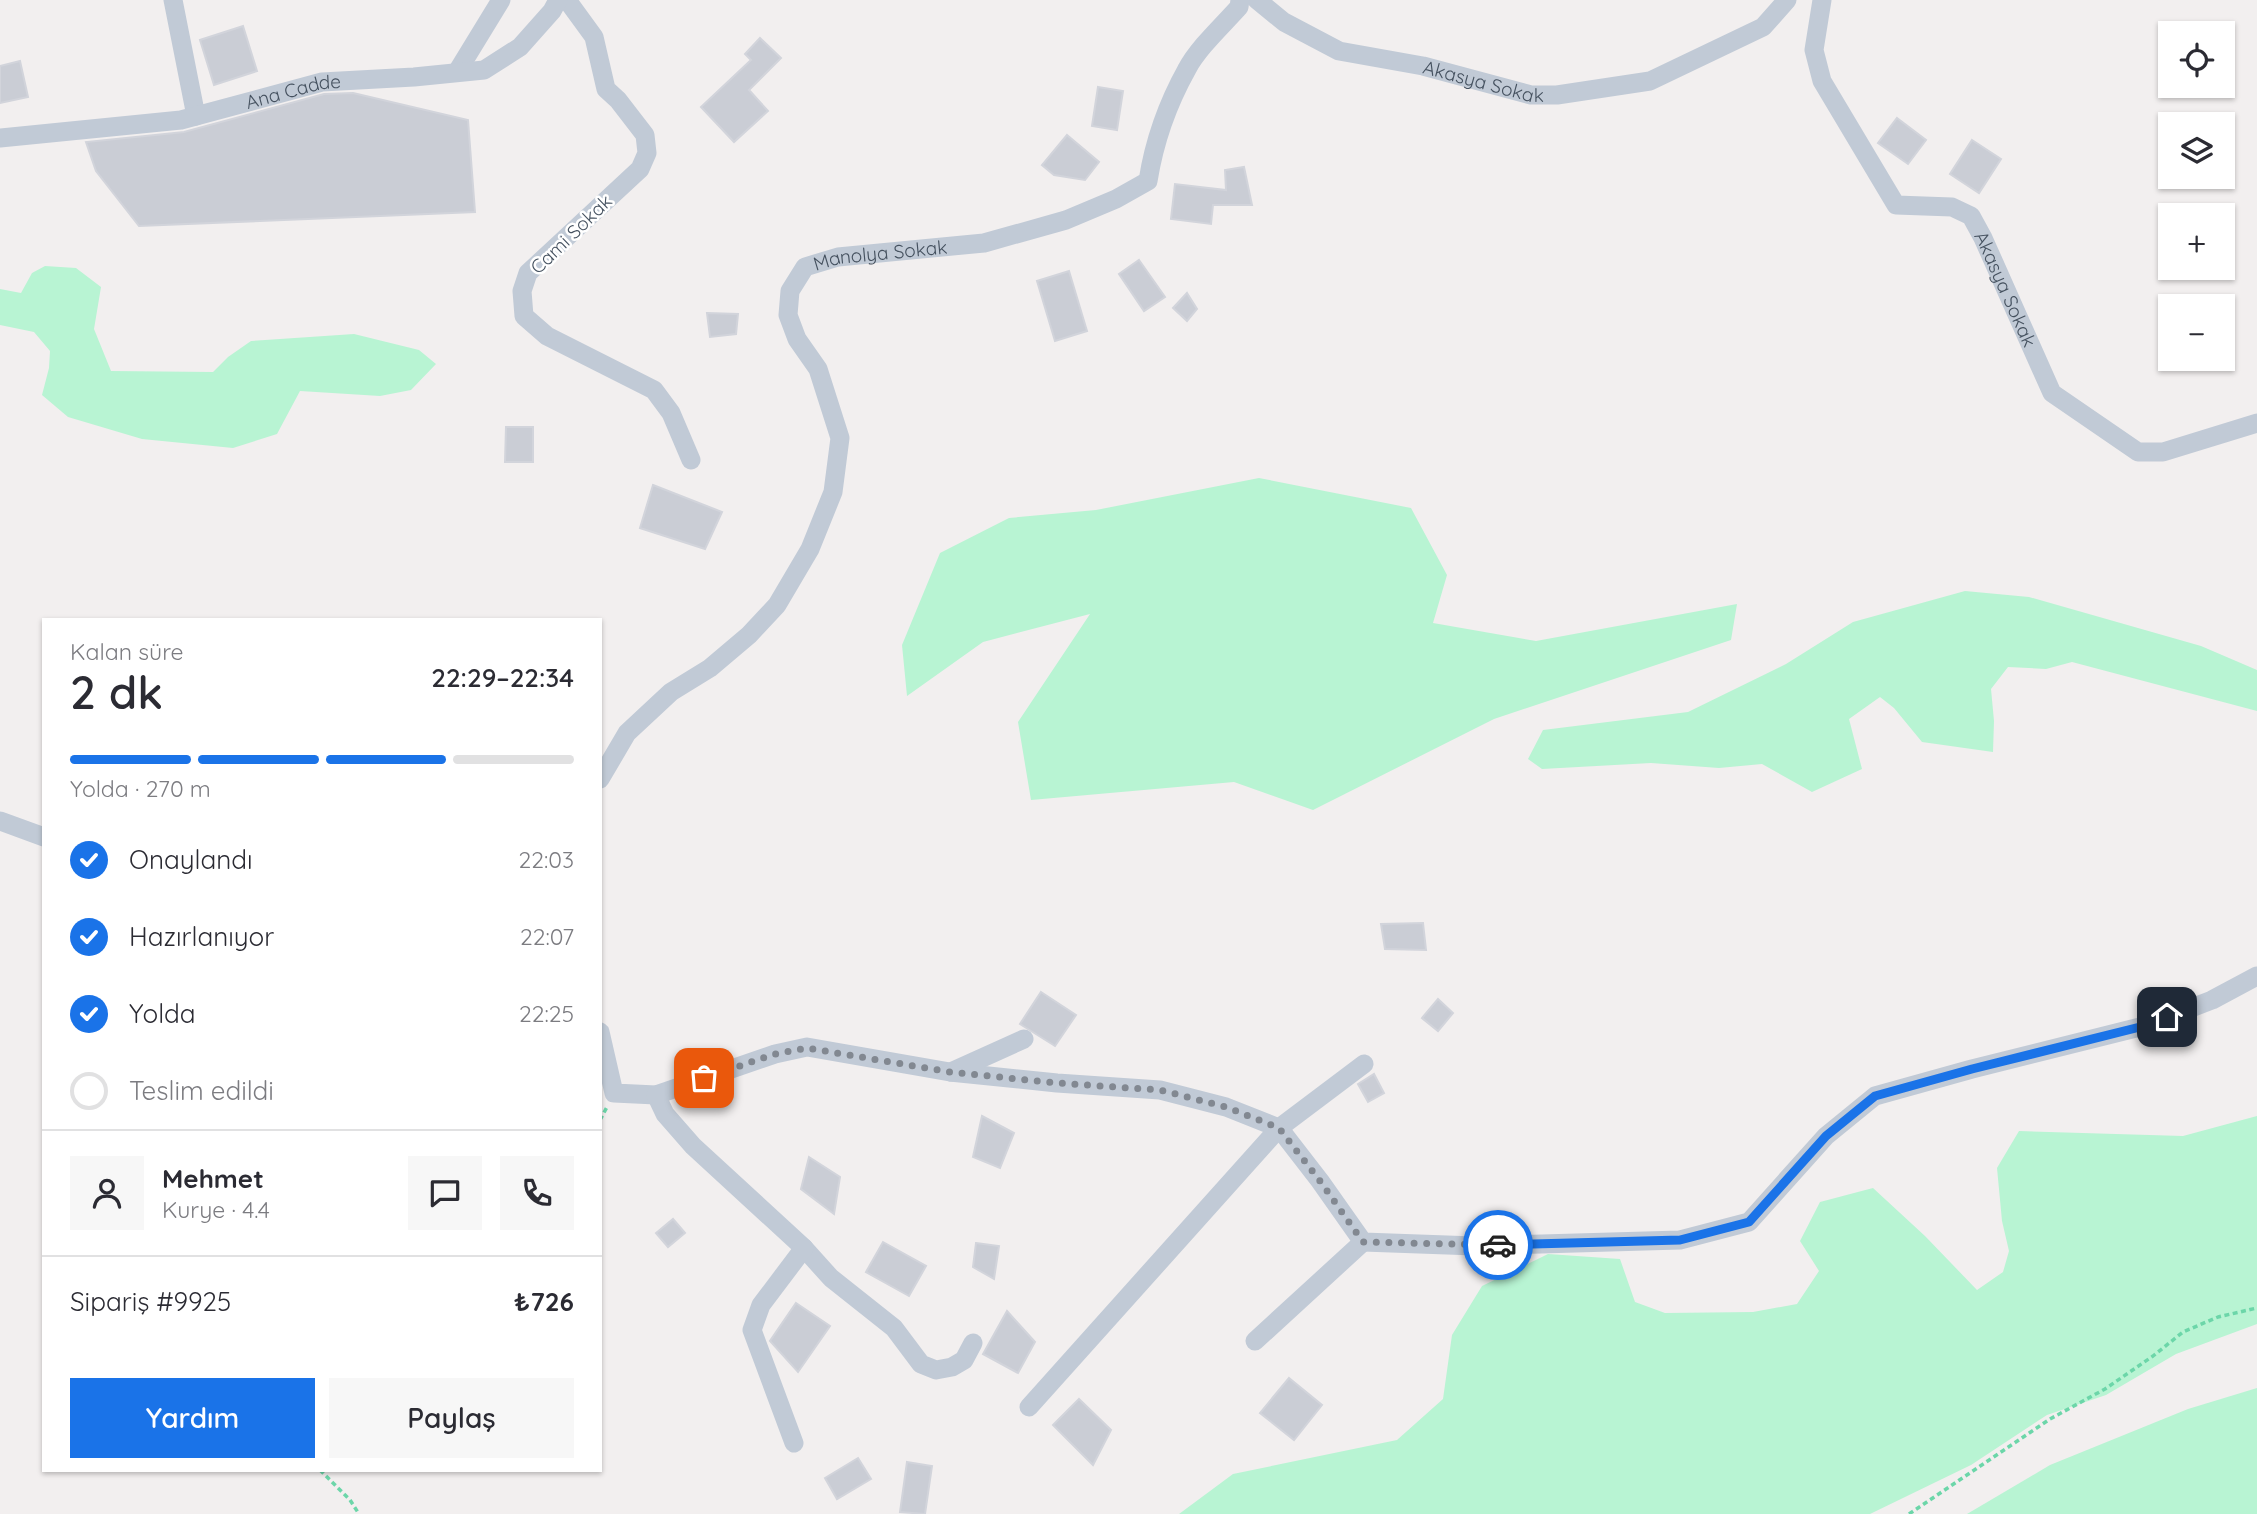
<!DOCTYPE html>
<html lang="tr">
<head>
<meta charset="utf-8">
<style>
	:root { --surface:#fff; --page:#f7f7f7; --text:#2b2b33; --muted:#7c7c81; --line:#e1e1e2; --accent:#1a73e8 }
	body { margin:0; font-family:Quicksand,sans-serif; background:var(--page); color:var(--text); height:100vh; display:flex; flex-direction:column; font-size:26px; white-space:nowrap }
	* { box-sizing:border-box; margin:0 }
	p { font-size:23px; color:var(--muted) }
	.icon { flex:none; width:38px; height:38px; fill:none; stroke:currentColor; stroke-width:2; stroke-linecap:round; stroke-linejoin:round }
	.map { position:relative; flex:1; overflow:hidden }
	.panel { position:absolute; left:42px; top:618px; width:560px; height:854px; display:flex; flex-direction:column; background:var(--surface); border-radius:0px; box-shadow:0 2px 5px #0004 }
	.panel>* { flex:none }
	.fabs { position:absolute; left:2158px; top:21px; display:grid; gap:14px }
	.fabs a { display:grid; place-items:center; width:77px; height:77px; border-radius:0px; background:var(--surface); box-shadow:0 2px 5px #0004; font-size:35px }
	.pin { position:absolute; display:grid; place-items:center; width:60px; height:60px; color:#fff; margin:-30px; border-radius:14px; box-shadow:0 4px 10px #0006 }
	.courier { position:absolute; display:grid; place-items:center; width:70px; height:70px; margin:-35px; border:5px solid #1a73e8; border-radius:50%; background:#fff; color:#222; box-shadow:0 2px 9px #0007 }
	.summary em { font-style:normal; font-weight:600 }
	.summary div { display:flex; flex-direction:column-reverse }
	.summary { display:flex; align-items:center; justify-content:space-between; height:119px; padding:0 28px }
	h1 { font-size:46px; font-weight:600; line-height:52px }
	.bar { display:grid; grid-template-columns:repeat(4,1fr); gap:10px 7px; align-content:center; height:84px; padding:0 28px }
	.bar i { height:9px; border-radius:5px; background:var(--line) }
	.bar .on { background:var(--accent) }
	.bar p { grid-column:span 4 }
	.line { display:flex; align-items:center; gap:18px; padding:0 28px; border-top:2px solid var(--line) }
	.line div { flex:1 }
	.round { display:grid; place-items:center; flex:none; width:74px; height:74px; border-radius:0px; background:var(--page) }
	ol { padding:0 28px; list-style:none }
	li { display:flex; align-items:center; gap:21px; height:77px }
	li p { margin-inline-start:auto }
	li .icon { padding:7px; border-radius:50%; background:var(--accent); color:#fff; stroke-width:4 }
	li:last-child { color:var(--muted) }
	li i { width:38px; height:38px; border:4px solid var(--line); border-radius:50% }
	.primary-button { display:flex; gap:14px; margin-top:auto; padding:14px 28px }
	.primary-button a { flex:1; height:80px; border-radius:0px; background:var(--accent); color:#fff; font-size:28px; font-weight:600; line-height:80px; text-align:center }
	.primary-button a+a { background:var(--page); color:var(--text) }
	.map>svg:first-child { display:block }
</style>
</head>
<body>
<div class="map">
<svg width="2257" height="1514" viewBox="0 0 2257 1514">
	<rect width="100%" height="100%" fill="#f2efef"/>
	<g fill="#b8f4d3">
		<path d="M 45,266 L 76,268 L 101,287 L 94,329 L 111,371 L 213,372 L 228,357 L 251,341 L 354,334 L 419,350 L 436,364 L 411,390 L 380,396 L 300,391 L 277,434 L 233,448 L 142,439 L 68,417 L 42,395 L 49,368 L 50,351 L 34,332 L 0,325 L 0,289 L 21,293 L 32,273 Z"/>
		<path d="M 1259,478 L 1411,508 L 1447,575 L 1433,623 L 1536,641 L 1737,604 L 1731,640 L 1494,719 L 1313,810 L 1234,782 L 1031,800 L 1018,722 L 1090,614 L 983,642 L 907,696 L 902,645 L 940,553 L 1009,518 L 1096,510 Z"/>
		<path d="M 1965,591 L 2029,597 L 2201,646 L 2257,670 L 2257,711 L 2072,662 L 2046,669 L 2008,667 L 1991,689 L 1994,721 L 1993,752 L 1922,742 L 1894,708 L 1880,697 L 1849,719 L 1862,769 L 1812,792 L 1762,764 L 1719,768 L 1651,763 L 1542,769 L 1528,759 L 1543,730 L 1688,712 L 1786,664 L 1853,622 Z"/>
		<path d="M 2257,1116 L 2257,1324 L 2176,1354 L 2106,1395 L 2047,1415 L 1971,1465 L 1870,1514 L 1179,1514 L 1233,1474 L 1397,1440 L 1443,1399 L 1452,1335 L 1482,1286 L 1548,1254 L 1620,1259 L 1635,1302 L 1665,1313 L 1753,1312 L 1797,1304 L 1819,1271 L 1800,1241 L 1820,1202 L 1873,1188 L 1925,1236 L 1977,1290 L 2003,1272 L 2009,1251 L 2002,1221 L 1997,1168 L 2019,1131 L 2183,1136 Z"/>
		<path d="M 2257,1388 L 2257,1514 L 1967,1514 L 2050,1465 L 2188,1409 Z"/>
	</g>
	<g fill="#cacdd5" stroke="#d2d4db" stroke-width="2">
		<path d="M 243,26 L 257,71 L 214,85 L 200,40 Z"/>
		<path d="M 760,38 L 781,58 L 749,90 L 768,111 L 734,142 L 701,107 L 751,60 L 745,54 Z"/>
		<path d="M 20,61 L 28,97 L 0,103 L 0,66 Z"/>
		<path d="M 1098,87 L 1123,91 L 1117,130 L 1092,126 Z"/>
		<path d="M 353,93 L 468,120 L 475,212 L 139,226 L 96,171 L 86,142 L 184,132 L 324,94 Z"/>
		<path d="M 1897,118 L 1926,140 L 1908,164 L 1878,143 Z"/>
		<path d="M 1067,135 L 1099,162 L 1085,180 L 1054,175 L 1042,165 Z"/>
		<path d="M 1972,140 L 2001,159 L 1979,193 L 1950,174 Z"/>
		<path d="M 1244,167 L 1252,205 L 1213,205 L 1211,224 L 1171,219 L 1175,184 L 1226,190 L 1225,170 Z"/>
		<path d="M 1139,260 L 1165,297 L 1144,311 L 1119,274 Z"/>
		<path d="M 1069,271 L 1087,331 L 1055,341 L 1037,281 Z"/>
		<path d="M 1187,293 L 1197,309 L 1187,321 L 1173,308 Z"/>
		<path d="M 707,313 L 738,314 L 736,334 L 710,337 Z"/>
		<path d="M 506,427 L 533,427 L 533,462 L 505,462 Z"/>
		<path d="M 653,485 L 722,512 L 705,549 L 640,528 Z"/>
		<path d="M 1423,923 L 1426,950 L 1385,949 L 1381,924 Z"/>
		<path d="M 1041,992 L 1076,1015 L 1055,1046 L 1020,1024 Z"/>
		<path d="M 1438,999 L 1453,1013 L 1438,1031 L 1422,1018 Z"/>
		<path d="M 1374,1074 L 1384,1093 L 1368,1102 L 1358,1084 Z"/>
		<path d="M 982,1116 L 1014,1133 L 1000,1168 L 973,1157 Z"/>
		<path d="M 809,1157 L 840,1177 L 834,1214 L 801,1189 Z"/>
		<path d="M 673,1219 L 685,1233 L 668,1247 L 656,1233 Z"/>
		<path d="M 883,1242 L 926,1266 L 909,1296 L 866,1272 Z"/>
		<path d="M 976,1243 L 999,1246 L 994,1279 L 973,1267 Z"/>
		<path d="M 796,1303 L 830,1326 L 798,1372 L 770,1341 Z"/>
		<path d="M 1007,1311 L 1035,1342 L 1018,1373 L 983,1354 Z"/>
		<path d="M 1289,1378 L 1322,1405 L 1294,1440 L 1260,1413 Z"/>
		<path d="M 1079,1399 L 1111,1430 L 1093,1465 L 1053,1425 Z"/>
		<path d="M 858,1458 L 871,1479 L 837,1499 L 825,1478 Z"/>
		<path d="M 907,1462 L 932,1466 L 925,1514 L 900,1512 Z"/>
	</g>
	<g fill="none" stroke-linecap="round" stroke-linejoin="round">
		<g stroke="#6cd6a9" stroke-width="3.5" stroke-dasharray="5 3.5" stroke-linecap="butt">
			<path d="M 600,1120 L 607,1107"/>
			<path d="M 320,1470 L 350,1500 L 359,1514"/>
			<path d="M 1909,1514 L 2050,1419 L 2105,1389 L 2153,1356 L 2183,1332 L 2218,1317 L 2257,1308"/>
		</g>
		<g stroke="#c1cad6" stroke-width="19">
			<path d="M 173,0 L 196,116"/>
			<path d="M 567,0 L 594,37 L 606,89 L 618,100 L 645,135 L 647,153 L 640,169 L 528,273 L 522,291 L 524,316 L 547,336 L 654,390 L 671,413 L 691,460"/>
			<path id="s1" d="M 1257,0 L 1284,22 L 1339,51 L 1423,66 L 1531,95 L 1557,95 L 1650,81 L 1763,27 L 1787,0"/>
			<path id="s2" d="M 1822,0 L 1814,50 L 1822,81 L 1896,205 L 1952,207 L 1971,216 L 1983,238 L 2052,393 L 2138,452 L 2163,452 L 2257,423"/>
			<path d="M 457,72 L 501,0"/>
			<path id="s3" d="M 0,138 L 181,120 L 322,82 L 414,77 L 484,70 L 520,47 L 552,11 L 558,0"/>
			<path id="s4" d="M 600,779 L 627,733 L 671,692 L 710,668 L 749,635 L 777,605 L 810,549 L 833,492 L 840,438 L 818,369 L 797,339 L 788,315 L 790,291 L 805,267 L 838,257 L 984,243 L 1066,220 L 1116,199 L 1148,181 C 1154,143 1168,103 1187,69 C 1198,48 1223,25 1239,7 L 1240,0"/>
			<path d="M 0,821 L 44,837"/>
			<path d="M 600,1032 L 614,1093 L 656,1095 L 775,1054 L 807,1047 L 950,1072 L 1057,1083 L 1160,1090 L 1226,1107 L 1279,1128 L 1320,1181 L 1363,1242 L 1475,1246 L 1680,1240 L 1749,1222 L 1826,1136 L 1875,1096 L 1972,1069 L 2144,1026 L 2212,1000 L 2257,976"/>
			<path d="M 951,1072 L 1024,1039"/>
			<path d="M 656,1095 L 665,1114 L 693,1146 L 804,1248 L 831,1278 L 894,1328 L 921,1364 L 936,1370 L 952,1367 L 964,1360 L 973,1343"/>
			<path d="M 1255,1341 L 1363,1242"/>
			<path d="M 1029,1407 L 1279,1128 L 1364,1064"/>
			<path d="M 794,1443 L 752,1330 L 761,1305 L 804,1248"/>
		</g>
	</g>
	<g fill="none" stroke-linecap="round" stroke-linejoin="round">
		<path stroke="#828891" stroke-width="7" stroke-dasharray="0 12.6" d="M 704,1078 L 775,1054 L 807,1048 L 950,1072 L 1057,1083 L 1160,1090 L 1226,1107 L 1279,1128 L 1320,1181 L 1363,1242 L 1498,1245"/>
		<path stroke="#1a73e8" stroke-width="9" d="M 1498,1245 L 1680,1240 L 1749,1222 L 1826,1136 L 1875,1096 L 1972,1069 L 2144,1026 L 2167,1017"/>
	</g>
	<g text-anchor="middle" dominant-baseline="central" stroke-width="5" stroke-linejoin="round" paint-order="stroke">
		<g font-size="19" fill="#45515f" stroke="#fff">
			<text stroke="none"><textPath href="#s1" startOffset="245">Akasya Sokak</textPath></text>
			<text stroke="none"><textPath href="#s3" startOffset="298">Ana Cadde</textPath></text>
			<text transform="translate(571 234) rotate(-44)">Cami Sokak</text>
			<text stroke="none"><textPath href="#s4" startOffset="696">Manolya Sokak</textPath></text>
			<text stroke="none"><textPath href="#s2" startOffset="385">Akasya Sokak</textPath></text>
		</g>
	</g>
</svg>
<div class="fabs">
<a><svg class="icon" aria-label="locate" viewBox="0 0 24 24"><circle cx="12" cy="12" r="6"/><path d="M12 2v4M12 18v4M2 12h4M18 12h4"/></svg></a>
<a><svg class="icon" aria-label="layers" viewBox="0 0 24 24"><path d="M12 4l9 5-9 5-9-5zM3 14l9 5 9-5"/></svg></a>
<a>+</a>
<a>−</a>
</div>
<div class="pin" style="left:704px;top:1078px;background:#ea580c"><svg class="icon" aria-label="bag" viewBox="0 0 24 24"><path d="M5 8h14l-1 12H6zM9 8a3 3 0 0 1 6 0"/></svg></div>
<div class="pin" style="left:2167px;top:1017px;background:#1f2937"><svg class="icon" aria-label="home" viewBox="0 0 24 24"><path d="M3 11l9-7 9 7M6 9v11h12V9"/></svg></div>
<div class="courier" style="left:1498px;top:1245px"><svg class="icon" aria-label="car" viewBox="0 0 24 24"><path d="M5 17H2v-5l4-1 3-4h7l3 4 3 1v5h-3M9 17h6M6 11h13"/><circle cx="7" cy="17" r="2"/><circle cx="17" cy="17" r="2"/></svg></div>
<section class="panel">
<div class="summary"><div><h1>2 dk</h1><p>Kalan süre</p></div><em>22:29–22:34</em></div>
<div class="bar"><i class="on"></i><i class="on"></i><i class="on"></i><i></i><p>Yolda · 270 m</p></div>
<ol>
<li><svg class="icon" aria-label="check" viewBox="0 0 24 24"><path d="M5 12l5 5 9-10"/></svg>Onaylandı<p>22:03</p></li>
<li><svg class="icon" aria-label="check" viewBox="0 0 24 24"><path d="M5 12l5 5 9-10"/></svg>Hazırlanıyor<p>22:07</p></li>
<li><svg class="icon" aria-label="check" viewBox="0 0 24 24"><path d="M5 12l5 5 9-10"/></svg>Yolda<p>22:25</p></li>
<li><i></i>Teslim edildi</li>
</ol>
<div class="line" style="height:126px"><a class="round"><svg class="icon" aria-label="person" viewBox="0 0 24 24"><circle cx="12" cy="8" r="4"/><path d="M4 21q1-7 8-7t8 7"/></svg></a><div><b>Mehmet</b><p>Kurye · 4.4</p></div><a class="round"><svg class="icon" aria-label="chat" viewBox="0 0 24 24"><path d="M4 5h16v11H9l-5 4z"/></svg></a><a class="round"><svg class="icon" aria-label="phone" viewBox="0 0 24 24"><path d="M5 4h4l2 5-3 2q2 4 5 5l2-3 5 2v4C11 20 4 13 5 4z"/></svg></a></div>
<div class="line" style="height:91px"><div>Sipariş #9925</div><b>₺726</b></div>
<div class="primary-button"><a>Yardım</a><a>Paylaş</a></div>
</section>
</div>
</body>
</html>
